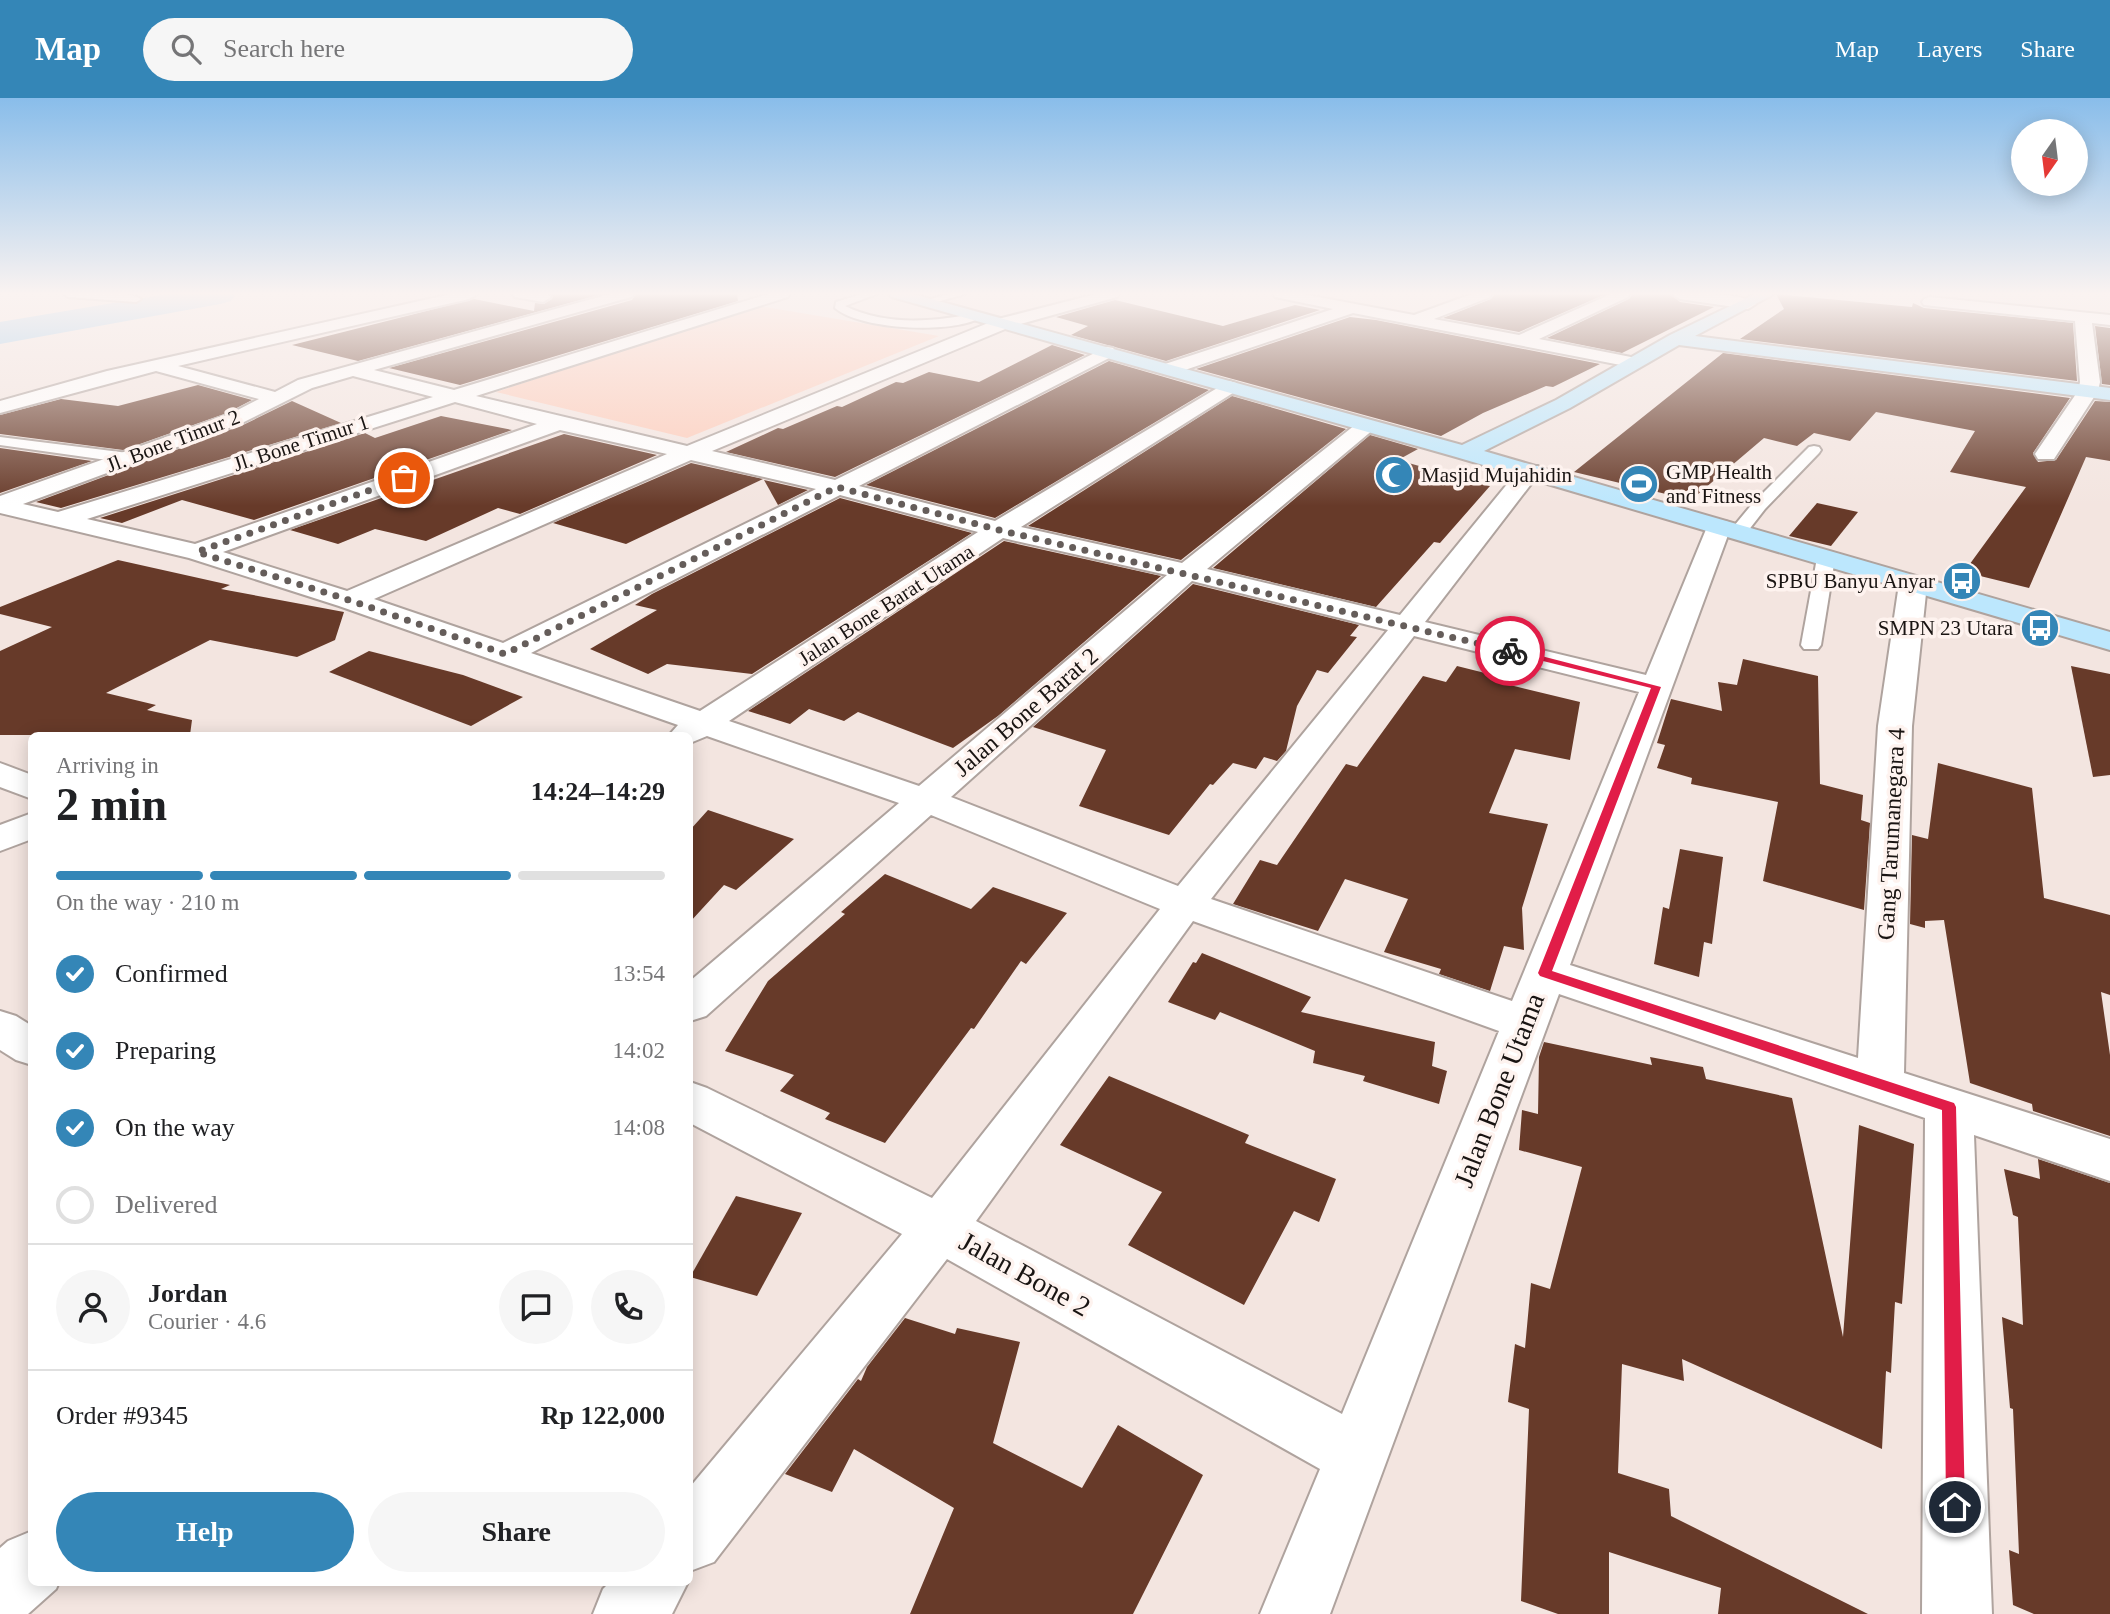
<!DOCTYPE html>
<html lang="en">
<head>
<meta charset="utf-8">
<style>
	:root { --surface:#fff; --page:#f6f6f6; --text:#202124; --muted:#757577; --line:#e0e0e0; --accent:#3486b7 }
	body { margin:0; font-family:Georgia,serif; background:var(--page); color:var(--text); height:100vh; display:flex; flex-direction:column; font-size:26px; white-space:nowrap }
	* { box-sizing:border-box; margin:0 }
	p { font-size:23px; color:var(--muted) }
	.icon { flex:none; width:38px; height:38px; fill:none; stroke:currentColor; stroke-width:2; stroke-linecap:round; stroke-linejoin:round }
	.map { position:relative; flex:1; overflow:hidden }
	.panel { position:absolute; left:28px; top:634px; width:665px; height:854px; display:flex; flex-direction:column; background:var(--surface); border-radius:10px; box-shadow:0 4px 18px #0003 }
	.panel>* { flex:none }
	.needle { width:46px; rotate:194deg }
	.buttons { position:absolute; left:2011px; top:21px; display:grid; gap:14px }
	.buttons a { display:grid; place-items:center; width:77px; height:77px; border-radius:50%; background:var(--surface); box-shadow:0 4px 18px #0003; font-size:35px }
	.pin { position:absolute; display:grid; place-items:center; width:60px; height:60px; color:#fff; margin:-30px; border:4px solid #fff; border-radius:50%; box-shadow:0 2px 7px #0007 }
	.courier { position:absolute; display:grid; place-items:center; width:70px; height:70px; margin:-35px; border:5px solid #e11d48; border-radius:50%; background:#fff; color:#222; box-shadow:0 2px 9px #0007 }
	.headline em { font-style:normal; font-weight:600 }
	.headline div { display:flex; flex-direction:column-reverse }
	.headline { display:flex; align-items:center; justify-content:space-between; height:119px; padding:0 28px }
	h1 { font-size:46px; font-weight:600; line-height:52px }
	.bar { display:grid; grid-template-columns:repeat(4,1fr); gap:10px 7px; align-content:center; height:84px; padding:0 28px }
	.bar i { height:9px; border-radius:5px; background:var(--line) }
	.bar .current { background:var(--accent) }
	.bar p { grid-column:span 4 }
	.line { display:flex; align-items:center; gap:18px; padding:0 28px; border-top:2px solid var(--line) }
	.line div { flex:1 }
	.round { display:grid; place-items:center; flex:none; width:74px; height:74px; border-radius:37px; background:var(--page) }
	ol { padding:0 28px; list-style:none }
	li { display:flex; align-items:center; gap:21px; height:77px }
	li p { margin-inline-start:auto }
	li .icon { padding:7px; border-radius:50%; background:var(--accent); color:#fff; stroke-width:4 }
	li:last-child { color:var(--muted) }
	li i { width:38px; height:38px; border:4px solid var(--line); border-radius:50% }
	.button { display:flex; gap:14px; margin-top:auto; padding:14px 28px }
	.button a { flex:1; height:80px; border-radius:42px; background:var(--accent); color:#fff; font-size:28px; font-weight:600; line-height:80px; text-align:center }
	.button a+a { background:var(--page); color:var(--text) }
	header { display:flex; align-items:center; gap:42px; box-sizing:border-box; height:98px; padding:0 35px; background:var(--accent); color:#fff }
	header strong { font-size:33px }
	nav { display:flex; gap:38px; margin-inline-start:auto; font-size:24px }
	.search { width:490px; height:63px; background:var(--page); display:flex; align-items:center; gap:18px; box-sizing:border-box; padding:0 24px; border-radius:38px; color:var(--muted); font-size:26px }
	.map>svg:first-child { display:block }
</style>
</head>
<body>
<header>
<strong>Map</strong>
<div class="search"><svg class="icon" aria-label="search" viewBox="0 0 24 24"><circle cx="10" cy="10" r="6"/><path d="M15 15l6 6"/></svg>Search here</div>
<nav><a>Map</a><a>Layers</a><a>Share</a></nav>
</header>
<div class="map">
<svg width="2110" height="1516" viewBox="0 0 2110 1516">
	<rect width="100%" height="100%" fill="#f3e5e0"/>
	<path fill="#fdcbb9" d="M 759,208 L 939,238 L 687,340 L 496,294 Z"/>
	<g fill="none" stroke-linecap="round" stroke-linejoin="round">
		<path fill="#9acaec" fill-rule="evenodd" d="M 167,196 L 236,196 L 231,203 L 220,206 L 0,246 L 0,224 Z"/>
	</g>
	<g fill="#673a29">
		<path d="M 551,196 L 602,196 L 358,263 L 292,247 L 474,201 L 534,213 L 535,205 L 544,206 L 552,201 Z"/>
		<path d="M 636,196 L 737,196 L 738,203 L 460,287 L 389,270 L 632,202 Z"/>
		<path d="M 1495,196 L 1606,196 L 1519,234 L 1443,220 L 1491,201 Z"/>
		<path d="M 1633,196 L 1670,196 L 1680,204 L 1714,209 L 1622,255 L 1547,240 L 1629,201 Z"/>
		<path d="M 1776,196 L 1912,209 L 1913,205 L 1924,210 L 2073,225 L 2077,283 L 1740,241 L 1784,211 Z"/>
		<path d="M 1115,202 L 1223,228 L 1295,207 L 1320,212 L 1166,263 L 1071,237 L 1088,228 L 1056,219 Z"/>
		<path d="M 1350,219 L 1376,222 L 1600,266 L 1553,289 L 1546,288 L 1483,315 L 1441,338 L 1196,271 Z"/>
		<path d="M 2095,228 L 2110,230 L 2110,287 L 2102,286 Z"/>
		<path d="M 1052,247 L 1085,257 L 835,379 L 726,354 L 778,330 L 783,331 L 837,308 L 842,309 L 896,284 L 903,285 L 929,274 L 979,284 Z"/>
		<path d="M 1723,255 L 2070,300 L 2033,355 L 2038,364 L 2056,362 L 2095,303 L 2110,304 L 2110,363 L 2086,359 L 2029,490 L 1964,474 L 2026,389 L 1950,374 L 1975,333 L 1876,314 L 1850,343 L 1814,335 L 1797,348 L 1764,340 L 1691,402 L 1574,374 Z"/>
		<path d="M 1109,263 L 1209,292 L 995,420 L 866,387 Z"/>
		<path d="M 198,287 L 252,302 L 227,315 L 123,352 L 0,336 L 0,317 L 61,301 L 118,308 Z"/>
		<path d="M 1232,298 L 1346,331 L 1181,462 L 1028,428 Z"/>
		<path d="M 292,303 L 341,325 L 61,410 L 36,404 L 243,327 Z"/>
		<path d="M 441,318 L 512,332 L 254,422 L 182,402 L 122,425 L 100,420 L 365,335 L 375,340 Z"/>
		<path d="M 564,336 L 657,357 L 520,416 L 498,410 L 426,443 L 375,431 L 338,446 L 290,432 Z"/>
		<path d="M 1370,337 L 1418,351 L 1398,362 L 1490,388 L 1440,445 L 1434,444 L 1376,509 L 1213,470 Z"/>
		<path d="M 0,350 L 92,363 L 0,395 Z"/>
		<path d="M 691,365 L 763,381 L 626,446 L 553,425 Z"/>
		<path d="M 764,382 L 808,392 L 778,407 Z"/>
		<path d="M 840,400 L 972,435 L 752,576 L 667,566 L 648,576 L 590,551 L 657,512 L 635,507 L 652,496 Z"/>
		<path d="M 1817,405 L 1858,414 L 1831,448 L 1789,438 Z"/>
		<path d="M 1004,443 L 1161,478 L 998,618 L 953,650 L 858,614 L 844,623 L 809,611 L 790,626 L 748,613 Z"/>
		<path d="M 118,462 L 230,487 L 221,491 L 344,514 L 335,542 L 297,559 L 210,542 L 106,595 L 156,607 L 147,612 L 192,622 L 190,637 L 0,637 L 0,553 L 52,529 L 0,516 L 0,509 Z"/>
		<path d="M 1193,486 L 1359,527 L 1350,538 L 1357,539 L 1328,575 L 1317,572 L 1297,608 L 1286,653 L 1277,663 L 1264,659 L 1256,671 L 1233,665 L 1213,687 L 1210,686 L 1169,737 L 1079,708 L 1106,652 L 1033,629 Z"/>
		<path d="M 369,553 L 463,577 L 523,599 L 471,628 L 329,574 Z"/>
		<path d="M 1743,561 L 1818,578 L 1820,686 L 1863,697 L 1861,722 L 1870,725 L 1864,812 L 1763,783 L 1778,704 L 1691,686 L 1692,680 L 1657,670 L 1665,647 L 1657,645 L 1671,601 L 1722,613 L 1718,584 L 1737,587 Z"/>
		<path d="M 1457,568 L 1513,582 L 1510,587 L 1580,604 L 1570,662 L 1515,651 L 1489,715 L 1548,726 L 1522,810 L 1524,852 L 1504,848 L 1490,893 L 1439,876 L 1441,871 L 1384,854 L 1408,801 L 1345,781 L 1318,833 L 1233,806 L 1260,762 L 1277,767 L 1346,666 L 1357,669 L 1423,578 L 1446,584 Z"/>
		<path d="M 2071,568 L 2110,576 L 2110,677 L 2093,679 Z"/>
		<path d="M 1938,665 L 2032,690 L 2044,800 L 2110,817 L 2110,897 L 2101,894 L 2110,957 L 2110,1038 L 2033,1013 L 2032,1006 L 1970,985 L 1944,822 L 1925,823 L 1925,830 L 1910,826 L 1912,737 L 1928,741 Z"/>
		<path d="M 708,712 L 794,741 L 736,792 L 724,787 L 690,824 L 690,732 Z"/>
		<path d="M 1680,751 L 1723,759 L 1712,846 L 1704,844 L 1699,879 L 1654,866 L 1663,809 L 1669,811 Z"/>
		<path d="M 885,776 L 971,811 L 993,789 L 1067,815 L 1026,866 L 1021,863 L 974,931 L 971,930 L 885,1045 L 825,1021 L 830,1015 L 780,993 L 794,977 L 725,953 L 768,883 L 845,816 L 841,814 Z"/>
		<path d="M 1202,855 L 1311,899 L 1301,914 L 1435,944 L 1432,968 L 1447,973 L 1439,1006 L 1363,983 L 1365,978 L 1313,965 L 1315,953 L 1220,914 L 1215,922 L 1168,904 L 1193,864 L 1196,865 Z"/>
		<path d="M 1544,944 L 1652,967 L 1650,959 L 1703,969 L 1706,981 L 1792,1000 L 1843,1239 L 1859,1027 L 1914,1046 L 1902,1206 L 1895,1204 L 1891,1275 L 1886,1273 L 1882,1351 L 1682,1261 L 1684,1283 L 1622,1266 L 1618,1375 L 1669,1391 L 1671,1418 L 1868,1516 L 1718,1516 L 1721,1490 L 1609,1454 L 1609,1516 L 1558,1516 L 1521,1503 L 1529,1311 L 1508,1304 L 1515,1246 L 1525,1250 L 1531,1185 L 1550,1191 L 1582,1069 L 1519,1052 L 1522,1012 L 1538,1016 L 1539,959 Z"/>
		<path d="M 1109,978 L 1249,1037 L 1245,1045 L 1336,1081 L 1319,1124 L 1294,1113 L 1244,1207 L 1128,1147 L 1162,1094 L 1060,1047 Z"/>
		<path d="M 2038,1061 L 2110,1085 L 2110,1516 L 2034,1516 L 2013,1507 L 2009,1452 L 2019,1456 L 2013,1311 L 2010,1310 L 2002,1219 L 2023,1227 L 2018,1119 L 2013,1117 L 2004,1071 L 2040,1081 Z"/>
		<path d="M 736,1098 L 802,1115 L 757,1198 L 690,1179 Z"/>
		<path d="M 905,1220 L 955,1236 L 957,1230 L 1020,1244 L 993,1345 L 1082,1390 L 1118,1327 L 1203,1377 L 1133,1516 L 910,1516 L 954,1410 L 854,1351 L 832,1394 L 785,1376 L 858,1281 L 861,1283 L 867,1269 Z"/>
	</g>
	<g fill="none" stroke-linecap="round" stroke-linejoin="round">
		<g stroke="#afa39e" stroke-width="4">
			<g id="lane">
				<path d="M 63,196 C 80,195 128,192 141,201 L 136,204 L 68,199 Z"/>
				<path d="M 862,196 L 877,196 L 845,208 C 887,228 933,224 977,215 L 983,218 C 956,237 860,232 835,210 L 836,204 Z"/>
				<path d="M 948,196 L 965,196 L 926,207 L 921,204 Z"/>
				<path d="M 0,339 L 128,355 L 136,360 L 128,365 L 0,347 Z"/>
				<path d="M 1814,348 L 1819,349 L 1821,352 L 1819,355 L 1765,411 L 1744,438 L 1732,438 L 1729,434 L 1753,405 L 1809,349 Z"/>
				<path d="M 1826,455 L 1835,460 L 1821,547 L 1818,551 L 1804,551 L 1801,547 L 1817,460 Z"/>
			</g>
		</g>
		<g stroke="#afa39e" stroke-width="4">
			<g id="street">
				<path d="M 451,196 L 477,196 L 469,201 L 178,268 L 275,294 L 298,282 L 610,196 L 634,196 L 631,199 L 374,272 L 454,292 L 768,196 L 790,196 L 788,199 L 476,298 L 687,348 L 998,221 L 1096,196 L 1119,196 L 1117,199 L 1010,229 L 712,353 L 835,382 L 1107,249 L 1113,250 L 1116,254 L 1113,258 L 859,388 L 995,423 L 1229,283 L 1236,285 L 1239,289 L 1236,293 L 1021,429 L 1182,465 L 1360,323 L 1374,323 L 1377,327 L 1374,331 L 1207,471 L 1400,517 L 1522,368 L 1538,368 L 1541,373 L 1425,524 L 1646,577 L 1707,429 L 1710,424 L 1719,422 L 1728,424 L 1731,429 L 1570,867 L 1858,960 L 1878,628 L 1899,486 L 1903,480 L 1913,478 L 1923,480 L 1927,486 L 1912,628 L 1904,975 L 2110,1041 L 2110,1083 L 1974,1037 L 1992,1516 L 1922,1516 L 1925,1020 L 1559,896 L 1330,1516 L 1260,1516 L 1320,1371 L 947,1161 L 714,1464 L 690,1473 L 690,1389 L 902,1136 L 690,1025 L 690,984 L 707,990 L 932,1100 L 1160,811 L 931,717 L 706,918 L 690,923 L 690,883 L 899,705 L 707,638 L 690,645 L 690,637 L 670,636 L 678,627 L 339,508 L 189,460 L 0,415 L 0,398 L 228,317 L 259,301 L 156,273 L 0,315 L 0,303 L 107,273 ZM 353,278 L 433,299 L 58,414 L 23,406 L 242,325 L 312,290 ZM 455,304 L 537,326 L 195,446 L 87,421 ZM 560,332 L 667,356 L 347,493 L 223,454 ZM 691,362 L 816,391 L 503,545 L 374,501 ZM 840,397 L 978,434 L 700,613 L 531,555 ZM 1003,440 L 1167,477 L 919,688 L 729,623 ZM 1192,483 L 1388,532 L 1178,788 L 951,699 ZM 1414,538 L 1639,594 L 1512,903 L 1211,801 ZM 1193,823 L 1499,933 L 1342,1316 L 976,1123 Z"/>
				<path d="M 512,196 L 548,196 L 551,199 L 543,204 L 515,199 Z"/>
				<path d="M 1273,196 L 1302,196 L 1414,217 L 1472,196 L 1492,196 L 1490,199 L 1434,221 L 1519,237 L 1611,196 L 1630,196 L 1628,199 L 1539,241 L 1636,260 L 1645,265 L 1636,270 L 1353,215 L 1176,275 L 1162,275 L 1160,271 L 1162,267 L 1333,211 L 1275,199 Z"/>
				<path d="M 1672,196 C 1690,195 1743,194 1756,206 L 1748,211 L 1680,201 Z"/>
				<path d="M 1930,199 L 2110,217 L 2110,227 L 2092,225 L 2100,284 L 2098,293 L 2054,361 L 2038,361 L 2035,356 L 2078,293 L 2080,284 L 2075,223 L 1924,207 L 1922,204 L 1924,201 Z"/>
				<path d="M 0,665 L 32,677 L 32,701 L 0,689 Z"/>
				<path d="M 32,715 L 32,741 L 0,753 L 0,727 Z"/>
				<path d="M 0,913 L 16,918 L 32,928 L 32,967 L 16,962 L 0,952 Z"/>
				<path d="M 32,1433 L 32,1484 L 59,1484 L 56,1491 L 28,1516 L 0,1516 L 0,1450 L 8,1443 Z"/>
				<path d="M 610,1484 L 688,1484 L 672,1516 L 593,1516 L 603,1491 Z"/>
			</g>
		</g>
		<g stroke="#afa39e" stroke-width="4">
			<path id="secondary" d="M 889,196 L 913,196 L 1462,347 L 1556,302 L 1670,237 L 1755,196 L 1774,196 L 1695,238 L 2110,290 L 2110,302 L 1679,247 L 1570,310 L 1484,353 L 2110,534 L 2110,552 L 1456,359 L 892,199 Z"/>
		</g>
		<use href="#lane" fill="#fff" fill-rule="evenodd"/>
		<use href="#street" fill="#fff" fill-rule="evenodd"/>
		<use href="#secondary" fill="#bce7fd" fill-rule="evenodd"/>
	</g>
	<linearGradient id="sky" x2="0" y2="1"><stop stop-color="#89bdea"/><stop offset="0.48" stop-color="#faf3f1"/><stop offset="1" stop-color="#faf3f1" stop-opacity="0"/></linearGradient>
	<rect width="2110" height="408" fill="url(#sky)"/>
	<path fill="#e11d48" d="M 1510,550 L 1661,589 L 1552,873 L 1954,1005 L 1956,1009 L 1965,1409 L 1962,1416 L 1955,1419 L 1949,1416 L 1946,1409 L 1942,1012 L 1540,878 L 1538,875 L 1651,590 L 1507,554 L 1506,553 Z"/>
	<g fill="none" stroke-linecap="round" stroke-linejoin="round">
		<path stroke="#655d5a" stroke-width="7" stroke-dasharray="0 12.6" d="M 404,380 L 197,454 L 349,502 L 505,556 L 837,389 L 999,432 L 1510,553"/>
	</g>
	<defs>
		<g id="mosque-disc" transform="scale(2.0125)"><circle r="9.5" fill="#3486b7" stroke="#fef3ef"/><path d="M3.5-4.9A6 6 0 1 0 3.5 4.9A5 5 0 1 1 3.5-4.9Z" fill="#fff"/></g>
		<g id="stadium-disc" transform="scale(2.0125)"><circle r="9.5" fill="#3486b7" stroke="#fef3ef"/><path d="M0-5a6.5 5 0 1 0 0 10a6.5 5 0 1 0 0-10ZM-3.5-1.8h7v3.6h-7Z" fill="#fff"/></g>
		<g id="bus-disc" transform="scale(2.0125)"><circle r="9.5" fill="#3486b7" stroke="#fef3ef"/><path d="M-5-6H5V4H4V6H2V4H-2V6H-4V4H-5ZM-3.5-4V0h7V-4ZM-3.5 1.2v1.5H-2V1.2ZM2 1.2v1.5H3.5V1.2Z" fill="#fff"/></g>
	</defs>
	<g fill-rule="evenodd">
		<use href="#mosque-disc" x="1394" y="377"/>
		<use href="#stadium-disc" x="1639" y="386"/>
		<use href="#bus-disc" x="1962" y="483"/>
		<use href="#bus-disc" x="2040" y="530"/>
	</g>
	<g text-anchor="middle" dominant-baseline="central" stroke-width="7" stroke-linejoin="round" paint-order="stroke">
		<g font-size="21" fill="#191412" stroke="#fef3ef">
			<text transform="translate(173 343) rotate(-21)">Jl. Bone Timur 2</text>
			<text transform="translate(301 345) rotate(-18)">Jl. Bone Timur 1</text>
			<text transform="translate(886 507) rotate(-33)">Jalan Bone Barat Utama</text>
		</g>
		<g font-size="21" fill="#191412" stroke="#fef3ef" text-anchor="start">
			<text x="1666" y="374">GMP Health<tspan x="1666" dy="24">and Fitness</tspan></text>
			<text x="1421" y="377">Masjid Mujahidin</text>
			<text x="1935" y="483" text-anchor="end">SPBU Banyu Anyar</text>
			<text x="2013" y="530" text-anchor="end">SMPN 23 Utara</text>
		</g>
		<g font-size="24" fill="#191412" stroke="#fef3ef">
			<text transform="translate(1026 614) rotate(-41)">Jalan Bone Barat 2</text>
			<text transform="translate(1891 736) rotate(-87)">Gang Tarumanegara 4</text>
		</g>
		<g font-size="28" fill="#191412" stroke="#fef3ef">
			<text transform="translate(1499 992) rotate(-69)">Jalan Bone Utama</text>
			<text transform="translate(1025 1176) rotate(29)">Jalan Bone 2</text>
		</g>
	</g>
</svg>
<div class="buttons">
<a><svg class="needle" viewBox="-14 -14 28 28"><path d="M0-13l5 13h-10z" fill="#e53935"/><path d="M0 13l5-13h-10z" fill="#757577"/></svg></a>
</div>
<div class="pin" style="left:404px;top:380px;background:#ea580c"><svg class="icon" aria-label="bag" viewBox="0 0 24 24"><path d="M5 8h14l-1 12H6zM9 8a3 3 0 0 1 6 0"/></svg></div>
<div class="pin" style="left:1955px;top:1409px;background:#1f2937"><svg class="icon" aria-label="home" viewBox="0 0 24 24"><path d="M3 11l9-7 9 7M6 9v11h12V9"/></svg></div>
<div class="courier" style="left:1510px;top:553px"><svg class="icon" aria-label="bike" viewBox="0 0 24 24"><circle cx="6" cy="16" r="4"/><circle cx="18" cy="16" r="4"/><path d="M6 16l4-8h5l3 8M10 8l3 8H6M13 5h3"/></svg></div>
<section class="panel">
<div class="headline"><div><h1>2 min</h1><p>Arriving in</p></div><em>14:24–14:29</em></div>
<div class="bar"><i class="current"></i><i class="current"></i><i class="current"></i><i></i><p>On the way · 210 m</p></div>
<ol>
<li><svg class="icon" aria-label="check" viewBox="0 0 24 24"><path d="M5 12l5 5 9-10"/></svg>Confirmed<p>13:54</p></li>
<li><svg class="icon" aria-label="check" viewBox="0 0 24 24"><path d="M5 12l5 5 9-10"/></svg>Preparing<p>14:02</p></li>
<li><svg class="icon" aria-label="check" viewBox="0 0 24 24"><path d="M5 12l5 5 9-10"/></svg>On the way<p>14:08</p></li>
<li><i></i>Delivered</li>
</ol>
<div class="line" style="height:126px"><a class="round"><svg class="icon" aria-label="person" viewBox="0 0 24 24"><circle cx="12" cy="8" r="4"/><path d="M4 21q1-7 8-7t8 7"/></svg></a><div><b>Jordan</b><p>Courier · 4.6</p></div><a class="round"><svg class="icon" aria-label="chat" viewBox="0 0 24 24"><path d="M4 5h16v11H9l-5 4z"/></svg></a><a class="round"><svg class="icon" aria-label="phone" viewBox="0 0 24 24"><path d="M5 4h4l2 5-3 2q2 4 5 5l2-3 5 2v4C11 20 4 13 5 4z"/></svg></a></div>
<div class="line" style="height:91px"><div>Order #9345</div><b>Rp 122,000</b></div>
<div class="button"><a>Help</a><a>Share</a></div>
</section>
</div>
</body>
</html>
